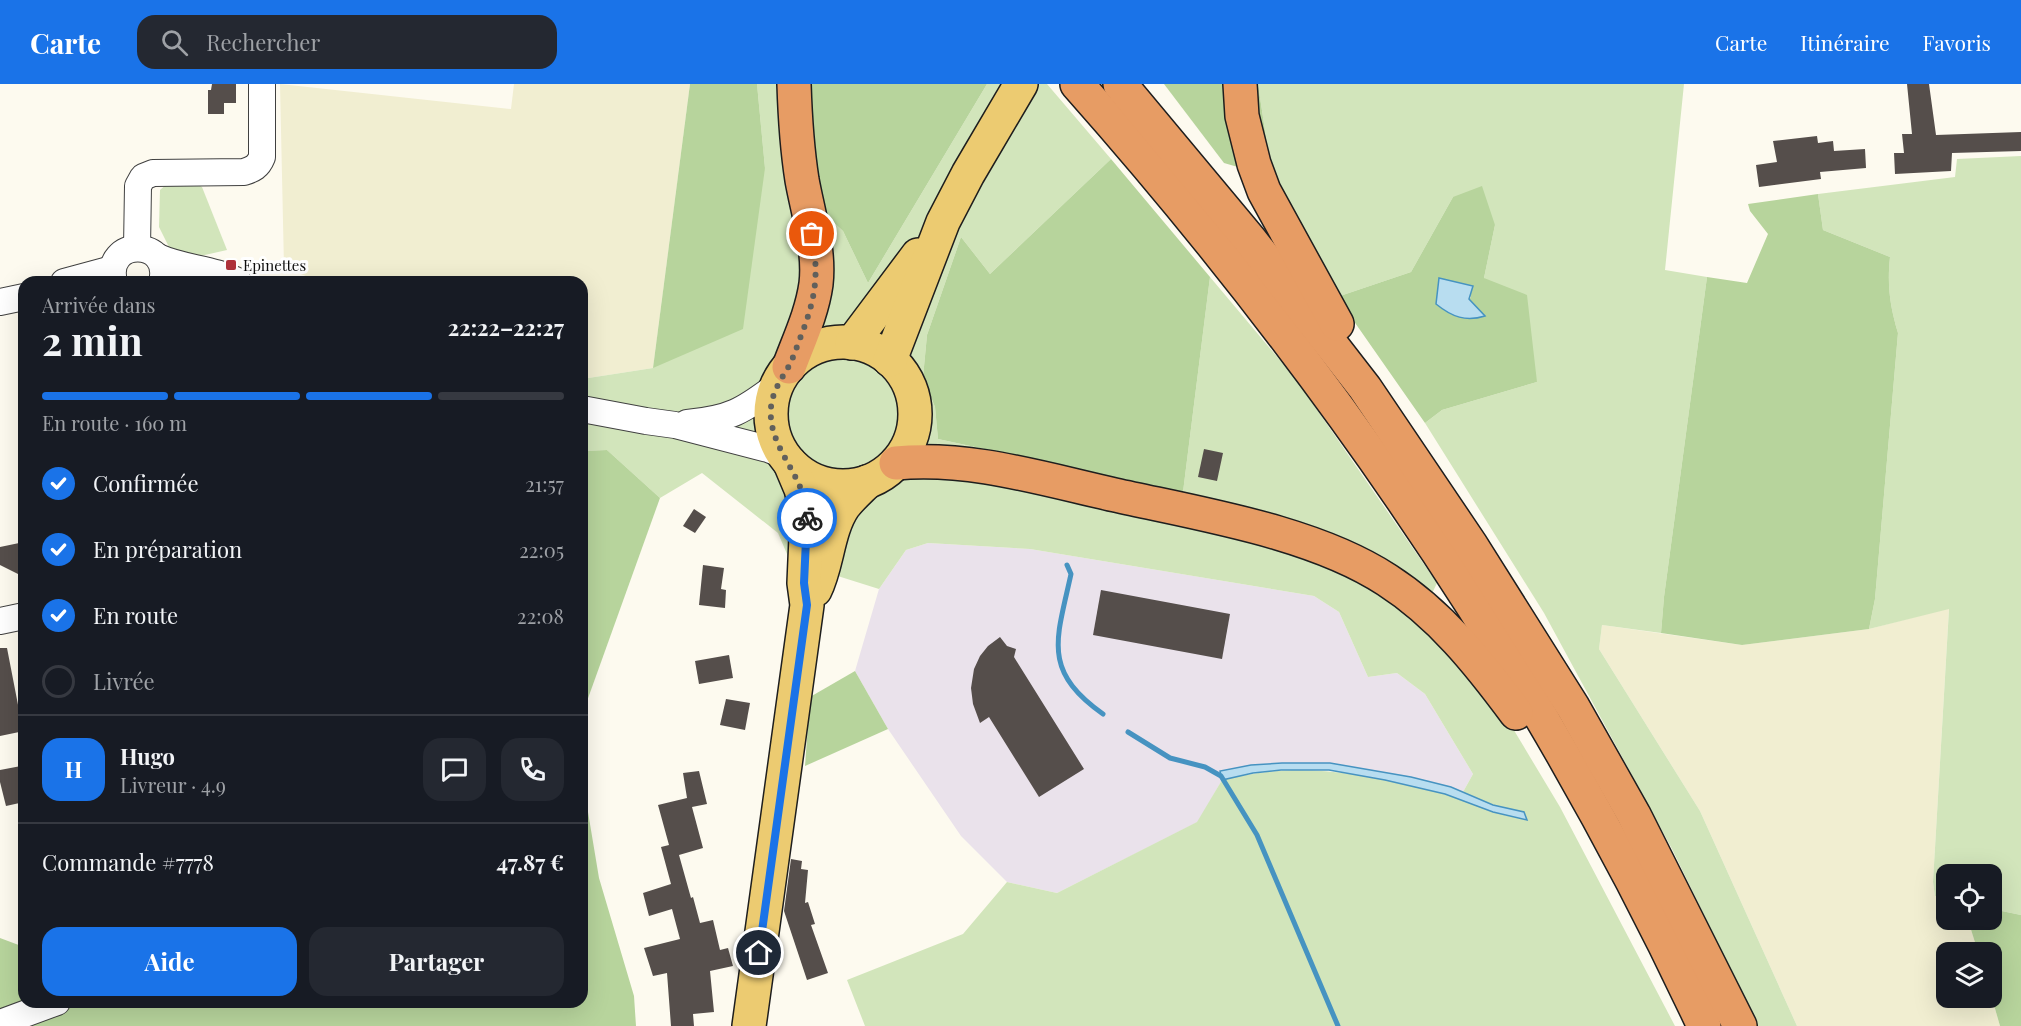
<!DOCTYPE html>
<html lang="fr">
<head>
<meta charset="utf-8">
<style>
	:root { --surface:#171b24; --page:#242831; --text:#f1f3f6; --muted:#9ea1a6; --line:#363941; --accent:#1a73e8 }
	body { margin:0; font-family:"Playfair Display",serif; background:var(--page); color:var(--text); height:100vh; display:flex; flex-direction:column; font-size:22px; white-space:nowrap }
	* { box-sizing:border-box; margin:0 }
	p { font-size:20px; color:var(--muted) }
	.icon { flex:none; width:33px; height:33px; fill:none; stroke:currentColor; stroke-width:2; stroke-linecap:round; stroke-linejoin:round }
	.map { position:relative; flex:1; overflow:hidden }
	.panel { position:absolute; left:18px; top:192px; width:570px; height:732px; display:flex; flex-direction:column; background:var(--surface); border-radius:18px; box-shadow:0 6px 24px #0002 }
	.panel>* { flex:none }
	.controls { position:absolute; left:1936px; top:780px; display:grid; gap:12px }
	.controls a { display:grid; place-items:center; width:66px; height:66px; border-radius:12px; background:var(--surface); box-shadow:0 6px 24px #0002; font-size:30px }
	.pin { position:absolute; display:grid; place-items:center; width:51px; height:51px; color:#fff; margin:-26px; border:3px solid #fff; border-radius:50%; box-shadow:0 2px 6px #0007 }
	.courier { position:absolute; display:grid; place-items:center; width:60px; height:60px; margin:-30px; border:4px solid #1a73e8; border-radius:50%; background:#fff; color:#222; box-shadow:0 2px 8px #0007 }
	.summary em { font-style:normal; font-weight:700 }
	.summary div { display:flex; flex-direction:column-reverse }
	.summary { display:flex; align-items:center; justify-content:space-between; height:102px; padding:0 24px }
	h1 { font-size:39px; font-weight:700; line-height:45px }
	.bar { display:grid; grid-template-columns:repeat(4,1fr); gap:9px 6px; align-content:center; height:72px; padding:0 24px }
	.bar i { height:8px; border-radius:4px; background:var(--line) }
	.bar .on { background:var(--accent) }
	.bar p { grid-column:span 4 }
	.line { display:flex; align-items:center; gap:15px; padding:0 24px; border-top:2px solid var(--line) }
	.line div { flex:1 }
	.round { display:grid; place-items:center; flex:none; width:63px; height:63px; border-radius:18px; background:var(--page) }
	ol { padding:0 24px; list-style:none }
	li { display:flex; align-items:center; gap:18px; height:66px }
	li p { margin-inline-start:auto }
	li .icon { padding:6px; border-radius:50%; background:var(--accent); color:#fff; stroke-width:4 }
	li:last-child { color:var(--muted) }
	li i { width:33px; height:33px; border:3px solid var(--line); border-radius:50% }
	.cta { display:flex; gap:12px; margin-top:auto; padding:12px 24px }
	.cta a { flex:1; height:69px; border-radius:18px; background:var(--accent); color:#fff; font-size:24px; font-weight:700; line-height:69px; text-align:center }
	.cta a+a { background:var(--page); color:var(--text) }
	header { display:flex; align-items:center; gap:36px; box-sizing:border-box; height:84px; padding:0 30px; background:var(--accent); color:#fff }
	header strong { font-size:28px }
	nav { display:flex; gap:33px; margin-inline-start:auto; font-size:21px }
	.search { width:420px; height:54px; background:var(--page); display:flex; align-items:center; gap:15px; box-sizing:border-box; padding:0 21px; border-radius:18px; color:var(--muted); font-size:22px }
	.map>svg:first-child { display:block }
</style>
</head>
<body>
<header>
<strong>Carte</strong>
<div class="search"><svg class="icon" aria-label="search" viewBox="0 0 24 24"><circle cx="10" cy="10" r="6"/><path d="M15 15l6 6"/></svg>Rechercher</div>
<nav><a>Carte</a><a>Itinéraire</a><a>Favoris</a></nav>
</header>
<div class="map">
<svg width="2021" height="942" viewBox="0 0 2021 942">
	<rect width="100%" height="100%" fill="#fdfaef"/>
	<path fill="#eae2eb" d="M 928,459 L 1030,465 L 1314,512 L 1339,528 L 1368,593 L 1397,589 L 1425,610 L 1473,690 L 1463,708 L 1451,703 L 1411,693 L 1330,679 L 1251,681 L 1220,687 L 1222,696 L 1198,738 L 1057,809 L 1007,798 L 961,752 L 888,645 L 855,587 L 879,505 L 906,466 Z"/>
	<g fill="#f1eed1">
		<path d="M 280,0 L 511,25 L 514,0 L 690,0 L 653,284 L 582,295 L 582,198 L 320,198 L 284,183 Z"/>
		<path d="M 1949,524 L 1933,798 L 1935,812 L 1947,814 L 1947,836 L 1968,836 L 1978,868 L 1947,868 L 1947,914 L 1992,914 L 2000,942 L 1797,942 L 1700,727 L 1599,565 L 1602,541 L 1742,561 L 1869,545 Z"/>
	</g>
	<g fill="#d2e5bb">
		<path d="M 757,0 L 805,0 L 819,125 L 843,147 L 868,199 L 987,0 L 1047,0 L 1111,75 L 990,190 L 961,153 L 927,251 L 923,293 L 935,323 L 938,355 L 1183,408 L 1210,193 L 1295,294 L 1437,499 L 1419,537 L 1512,643 L 1560,723 L 1675,942 L 865,942 L 847,896 L 963,850 L 1007,798 L 1057,809 L 1197,738 L 1222,696 C 1287,680 1339,685 1404,700 C 1417,703 1431,705 1444,709 C 1472,718 1499,733 1527,735 L 1524,728 L 1493,721 L 1463,708 L 1473,690 L 1425,610 L 1397,589 L 1368,593 L 1339,528 L 1314,512 L 1030,465 L 928,459 L 906,466 L 879,505 L 790,477 L 778,449 L 702,389 L 660,414 L 607,366 L 582,367 L 582,295 L 653,284 L 765,84 Z"/>
		<path d="M 1258,0 L 1684,0 L 1665,186 L 1707,193 L 1664,513 L 1661,549 L 1602,541 L 1599,565 L 1700,727 L 1797,942 L 1758,942 L 1672,765 L 1544,529 L 1425,339 L 1442,326 L 1537,298 L 1484,194 L 1495,141 L 1453,113 L 1411,188 L 1337,213 L 1272,93 Z"/>
		<path d="M 2021,72 L 2021,831 L 1992,825 L 1992,790 L 1947,790 L 1947,814 L 1935,812 L 1933,798 L 1949,525 L 1869,545 L 1875,515 L 1898,249 C 1890,222 1887,202 1890,173 L 1823,146 L 1818,110 L 1955,93 L 1957,75 Z"/>
		<path d="M 191,97 L 202,103 L 227,166 L 196,173 L 170,165 L 159,143 L 160,106 L 168,99 Z"/>
	</g>
	<g fill="#b7d49c" fill-rule="evenodd">
		<path d="M 690,0 L 757,0 L 765,84 L 743,245 L 653,284 Z"/>
		<path d="M 805,0 L 987,0 L 868,199 L 843,147 L 819,125 Z"/>
		<path d="M 1164,0 L 1258,0 L 1272,93 L 1224,79 Z"/>
		<path d="M 1111,75 L 1210,193 L 1183,408 L 938,355 L 935,323 L 923,293 L 927,251 L 961,153 L 990,190 Z"/>
		<path d="M 1482,102 L 1495,141 L 1484,194 L 1527,211 L 1537,298 L 1442,326 L 1425,339 L 1337,213 L 1411,188 L 1453,113 ZM 1446,195 L 1471,213 L 1469,215 L 1485,232 L 1471,235 Z"/>
		<path d="M 1818,110 L 1823,146 L 1890,173 C 1887,202 1890,222 1898,249 L 1875,515 L 1869,545 L 1742,561 L 1661,549 L 1664,513 L 1707,193 L 1747,199 L 1768,150 L 1750,127 L 1748,120 Z"/>
		<path d="M 607,366 L 660,414 L 582,631 L 582,367 Z"/>
		<path d="M 855,587 L 888,645 L 805,682 L 810,613 Z"/>
		<path d="M 582,692 L 599,794 L 634,912 L 636,942 L 0,942 L 0,854 L 24,863 L 24,918 L 582,918 Z"/>
		<path d="M 1992,825 L 2021,831 L 2021,942 L 2000,942 L 1992,914 L 1992,868 L 1978,868 L 1968,836 L 1992,836 Z"/>
	</g>
	<g fill="#b8ddf0" stroke="#4693c1" stroke-width="1.5">
		<path d="M 1439,194 L 1473,202 L 1469,215 L 1485,232 C 1466,238 1452,233 1436,220 Z"/>
		<path d="M 1282,679 L 1330,679 L 1411,693 L 1451,703 L 1493,721 L 1524,728 L 1527,736 L 1493,728 L 1445,710 L 1385,696 L 1329,686 L 1281,686 L 1253,689 L 1222,696 L 1220,687 L 1251,681 Z"/>
	</g>
	<g fill="none" stroke-linecap="round" stroke-linejoin="round">
		<g stroke="#4693c1" stroke-width="5">
			<path d="M 1067,481 L 1071,490 C 1057,555 1041,586 1103,630"/>
			<path d="M 1128,648 L 1170,674 L 1205,683 L 1221,692 L 1257,751 L 1338,942"/>
		</g>
	</g>
	<g fill="#554e4b">
		<path d="M 212,0 L 236,0 L 236,19 L 224,19 L 224,30 L 208,30 L 208,6 L 211,6 Z"/>
		<path d="M 1907,0 L 1929,0 L 1936,51 L 2021,48 L 2021,67 L 1952,69 L 1951,87 L 1895,90 L 1894,69 L 1904,69 L 1902,50 L 1912,50 Z"/>
		<path d="M 1817,52 L 1818,59 L 1833,57 L 1834,67 L 1865,65 L 1866,84 L 1820,88 L 1821,95 L 1759,103 L 1756,81 L 1777,78 L 1773,57 Z"/>
		<path d="M 1204,365 L 1223,369 L 1217,397 L 1198,393 Z"/>
		<path d="M 694,425 L 706,433 L 695,449 L 683,442 Z"/>
		<path d="M 24,458 L 24,493 L 0,481 L 0,463 Z"/>
		<path d="M 703,481 L 724,484 L 721,505 L 726,506 L 725,524 L 699,521 Z"/>
		<path d="M 1101,506 L 1230,530 L 1222,575 L 1093,551 Z"/>
		<path d="M 1000,553 L 1007,562 L 1016,565 L 1014,573 L 1084,685 L 1039,713 L 989,633 L 980,639 L 973,620 L 971,604 L 974,585 L 980,572 L 988,562 Z"/>
		<path d="M 0,564 L 7,564 L 19,626 L 24,625 L 24,647 L 0,652 Z"/>
		<path d="M 729,571 L 733,594 L 699,600 L 695,577 Z"/>
		<path d="M 726,615 L 750,619 L 745,646 L 720,641 Z"/>
		<path d="M 21,682 L 24,699 L 24,718 L 6,722 L 0,698 L 0,686 Z"/>
		<path d="M 699,687 L 707,720 L 692,723 L 703,764 L 679,771 L 691,814 L 693,813 L 700,839 L 713,836 L 720,866 L 728,864 L 733,882 L 710,887 L 714,928 L 693,930 L 694,942 L 671,942 L 667,889 L 653,892 L 644,864 L 680,855 L 672,825 L 649,832 L 643,809 L 671,800 L 661,763 L 669,761 L 658,721 L 687,714 L 683,689 Z"/>
		<path d="M 791,775 L 802,777 L 801,785 L 808,786 L 805,819 L 808,818 L 815,840 L 811,841 L 828,889 L 807,896 L 784,827 Z"/>
	</g>
	<g fill="none" stroke-linecap="round" stroke-linejoin="round">
		<g stroke="#404040" stroke-width="28">
			<g id="minor">
				<path d="M 137,164 L 138,102 L 143,93 L 153,89 L 244,88 C 253,85 258,83 262,73 L 262,0"/>
				<path d="M 158,173 C 184,185 214,184 239,198"/>
				<path d="M 64,198 L 112,185"/>
				<path d="M 114,198 C 103,153 173,154 162,198"/>
				<path d="M 0,218 L 24,213"/>
				<path d="M 582,325 L 646,337 L 675,341 L 768,365 L 783,371"/>
				<path d="M 687,339 C 730,335 743,327 776,302"/>
				<path d="M 0,537 L 24,532"/>
				<path d="M 0,939 L 57,918"/>
			</g>
		</g>
		<g stroke="#1e1e1e" stroke-width="36">
			<g id="major">
				<circle cx="843" cy="330" r="72"/>
				<path d="M 852,259 L 918,171"/>
				<path d="M 890,276 L 943,138 L 968,90 L 1021,0"/>
				<path d="M 815,506 C 828,480 827,447 844,422 C 850,414 859,406 867,398"/>
				<path d="M 749,942 L 807,521 L 804,499 L 807,430 L 801,405 L 790,379"/>
			</g>
		</g>
		<g stroke="#1e1e1e" stroke-width="36">
			<g id="highway">
				<path d="M 1077,0 C 1328,283 1544,599 1704,942"/>
				<path d="M 1120,0 L 1251,157 L 1365,304 L 1471,461 L 1573,623 L 1634,731 L 1740,942"/>
				<path d="M 1240,0 L 1242,32 L 1254,80 L 1264,107 L 1337,240"/>
				<path d="M 789,283 C 799,256 812,229 816,200 C 820,166 808,129 802,96 C 797,64 795,32 794,0"/>
				<path d="M 896,379 C 970,372 1043,395 1115,411 C 1200,430 1314,448 1387,496 C 1440,530 1479,579 1516,629"/>
			</g>
		</g>
		<use href="#minor" stroke="#fff" stroke-width="26"/>
		<use href="#major" stroke="#eccb71" stroke-width="33"/>
		<use href="#highway" stroke="#e79c64" stroke-width="33"/>
	</g>
	<g fill="none" stroke-linecap="round" stroke-linejoin="round">
		<path stroke="#61605c" stroke-width="6" stroke-dasharray="0 10.8" d="M 807,434 C 807,392 767,365 771,323 C 773,306 781,296 789,282 C 794,272 797,262 801,252 C 816,213 819,191 812,150"/>
		<path stroke="#1a73e8" stroke-width="8" d="M 759,869 L 807,521 L 804,499 L 807,434"/>
	</g>
	<rect fill="#b0323b" stroke="#fff" stroke-width="2" x="225" y="175" width="12" height="12" rx="3"/>
	<g text-anchor="middle" dominant-baseline="central" stroke-width="6" stroke-linejoin="round" paint-order="stroke">
		<g font-size="15" fill="#0d0d0d" stroke="#fff" text-anchor="start">
			<text x="243" y="181">Epinettes</text>
		</g>
	</g>
</svg>
<div class="controls">
<a><svg class="icon" aria-label="locate" viewBox="0 0 24 24"><circle cx="12" cy="12" r="6"/><path d="M12 2v4M12 18v4M2 12h4M18 12h4"/></svg></a>
<a><svg class="icon" aria-label="layers" viewBox="0 0 24 24"><path d="M12 4l9 5-9 5-9-5zM3 14l9 5 9-5"/></svg></a>
</div>
<div class="pin" style="left:812px;top:150px;background:#ea580c"><svg class="icon" aria-label="bag" viewBox="0 0 24 24"><path d="M5 8h14l-1 12H6zM9 8a3 3 0 0 1 6 0"/></svg></div>
<div class="pin" style="left:759px;top:869px;background:#1f2937"><svg class="icon" aria-label="home" viewBox="0 0 24 24"><path d="M3 11l9-7 9 7M6 9v11h12V9"/></svg></div>
<div class="courier" style="left:807px;top:434px"><svg class="icon" aria-label="bike" viewBox="0 0 24 24"><circle cx="6" cy="16" r="4"/><circle cx="18" cy="16" r="4"/><path d="M6 16l4-8h5l3 8M10 8l3 8H6M13 5h3"/></svg></div>
<section class="panel">
<div class="summary"><div><h1>2 min</h1><p>Arrivée dans</p></div><em>22:22–22:27</em></div>
<div class="bar"><i class="on"></i><i class="on"></i><i class="on"></i><i></i><p>En route · 160 m</p></div>
<ol>
<li><svg class="icon" aria-label="check" viewBox="0 0 24 24"><path d="M5 12l5 5 9-10"/></svg>Confirmée<p>21:57</p></li>
<li><svg class="icon" aria-label="check" viewBox="0 0 24 24"><path d="M5 12l5 5 9-10"/></svg>En préparation<p>22:05</p></li>
<li><svg class="icon" aria-label="check" viewBox="0 0 24 24"><path d="M5 12l5 5 9-10"/></svg>En route<p>22:08</p></li>
<li><i></i>Livrée</li>
</ol>
<div class="line" style="height:108px"><b class="round" style="background:var(--accent);color:#fff">H</b><div><b>Hugo</b><p>Livreur · 4.9</p></div><a class="round"><svg class="icon" aria-label="chat" viewBox="0 0 24 24"><path d="M4 5h16v11H9l-5 4z"/></svg></a><a class="round"><svg class="icon" aria-label="phone" viewBox="0 0 24 24"><path d="M5 4h4l2 5-3 2q2 4 5 5l2-3 5 2v4C11 20 4 13 5 4z"/></svg></a></div>
<div class="line" style="height:78px"><div>Commande #7778</div><b>47.87 €</b></div>
<div class="cta"><a>Aide</a><a>Partager</a></div>
</section>
</div>
</body>
</html>
